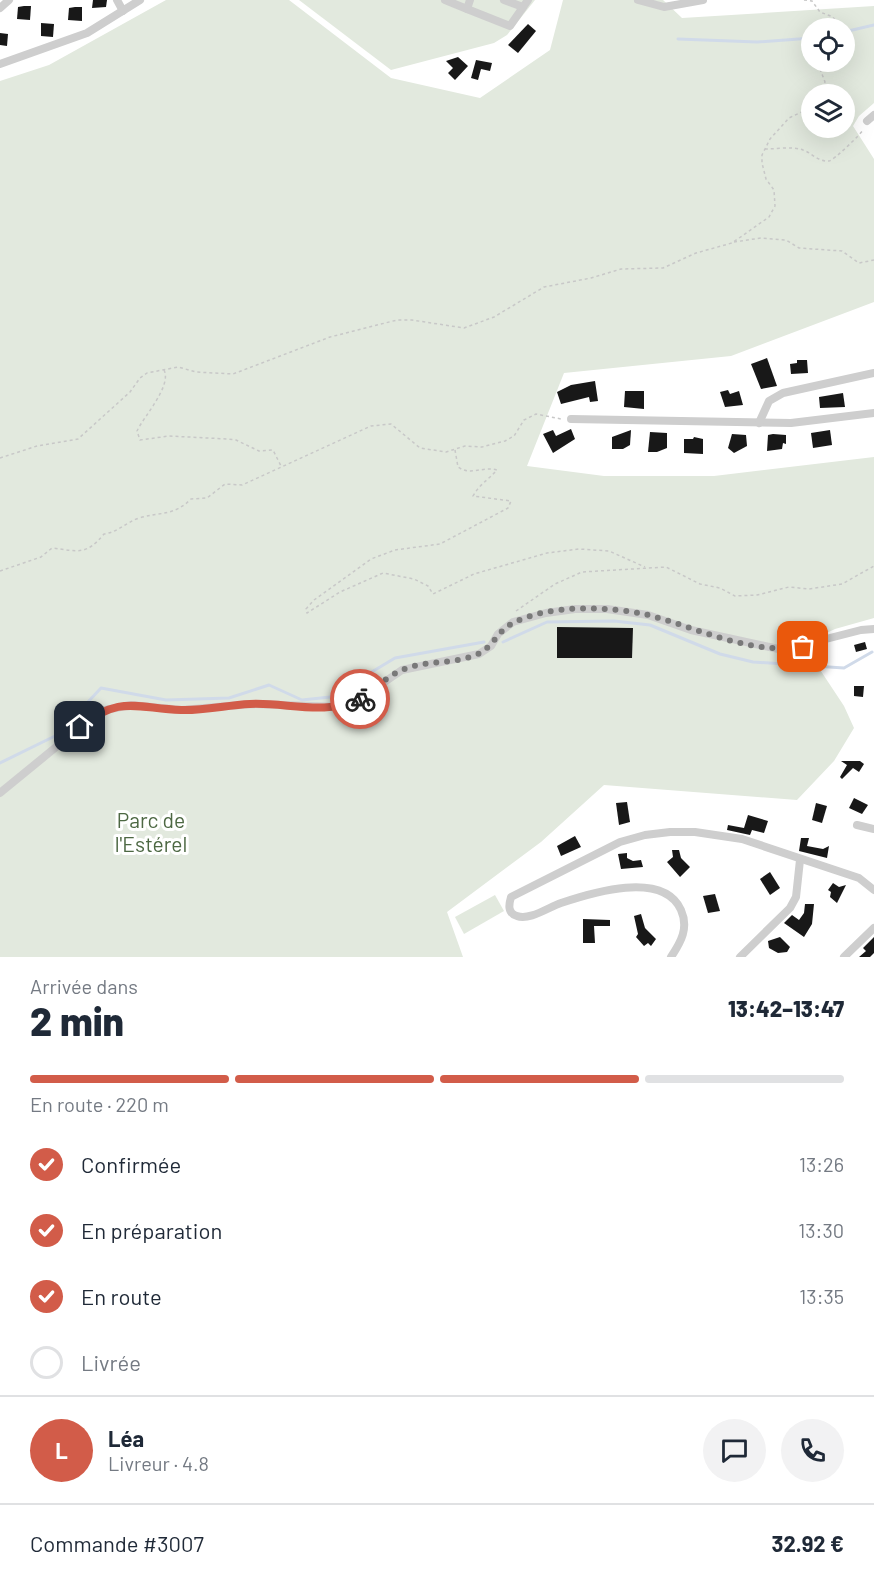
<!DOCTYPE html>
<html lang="fr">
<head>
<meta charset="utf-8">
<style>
	:root { --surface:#fff; --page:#f2f2f3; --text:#1f2937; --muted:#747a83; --line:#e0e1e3; --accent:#d25c49 }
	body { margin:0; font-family:Barlow,sans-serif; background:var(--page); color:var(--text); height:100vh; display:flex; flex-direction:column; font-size:22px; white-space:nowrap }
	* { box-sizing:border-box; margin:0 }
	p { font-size:20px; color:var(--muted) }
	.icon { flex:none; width:33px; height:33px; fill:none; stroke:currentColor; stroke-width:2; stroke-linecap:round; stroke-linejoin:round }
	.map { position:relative; height:957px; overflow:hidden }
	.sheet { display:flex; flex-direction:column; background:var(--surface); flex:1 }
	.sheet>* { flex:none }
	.controls { position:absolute; left:801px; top:18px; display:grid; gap:12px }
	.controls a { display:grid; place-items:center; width:54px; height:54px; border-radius:50%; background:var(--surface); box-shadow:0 6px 24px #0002; font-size:30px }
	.pin { position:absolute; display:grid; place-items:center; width:51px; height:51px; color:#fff; margin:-26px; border-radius:12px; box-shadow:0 3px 9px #0006 }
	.courier { position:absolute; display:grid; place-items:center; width:60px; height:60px; margin:-30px; border:4px solid #d25c49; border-radius:50%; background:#fff; color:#222; box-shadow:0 2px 8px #0007 }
	.overview em { font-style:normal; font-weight:800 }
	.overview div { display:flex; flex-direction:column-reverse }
	.overview { display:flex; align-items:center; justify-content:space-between; height:102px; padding:0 30px }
	h1 { font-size:39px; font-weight:800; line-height:45px }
	.bar { display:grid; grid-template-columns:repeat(4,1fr); gap:9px 6px; align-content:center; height:72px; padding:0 30px }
	.bar i { height:8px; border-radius:4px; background:var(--line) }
	.bar .current { background:var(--accent) }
	.bar p { grid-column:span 4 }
	.line { display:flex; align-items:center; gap:15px; padding:0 30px; border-top:2px solid var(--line) }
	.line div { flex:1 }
	.round { display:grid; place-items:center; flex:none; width:63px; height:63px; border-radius:32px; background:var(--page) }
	ol { padding:0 30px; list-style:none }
	li { display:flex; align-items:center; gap:18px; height:66px }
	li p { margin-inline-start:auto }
	li .icon { padding:6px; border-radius:50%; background:var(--accent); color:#fff; stroke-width:4 }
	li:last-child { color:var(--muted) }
	li i { width:33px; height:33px; border:3px solid var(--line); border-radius:50% }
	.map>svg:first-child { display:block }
</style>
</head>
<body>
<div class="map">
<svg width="874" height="957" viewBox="0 0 874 957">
	<rect width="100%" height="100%" fill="#fff"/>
	<g fill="#e2e9de" fill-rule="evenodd">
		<path d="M 166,0 L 289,0 L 391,78 L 480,98 L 550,50 L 563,0 L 663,0 L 682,18 L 874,6 L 874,103 L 859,116 L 853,126 L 874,159 L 874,302 L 731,356 L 564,373 L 527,466 L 604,476 L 714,476 L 874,457 L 874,618 L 835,629 L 803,644 L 844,706 L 854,728 L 834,761 L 797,800 L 604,785 L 541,842 L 447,912 L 463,957 L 0,957 L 0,81 L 49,65 ZM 812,28 L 844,28 L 844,62 L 812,62 ZM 812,94 L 844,94 L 844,128 L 812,128 Z"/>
		<path d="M 299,0 L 535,0 L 507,35 L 494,43 L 391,70 Z"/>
		<path d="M 495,895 L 504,911 L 464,934 L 455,917 Z"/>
	</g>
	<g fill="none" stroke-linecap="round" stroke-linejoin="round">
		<g stroke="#d0dae9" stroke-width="3">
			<path d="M 844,32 L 874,25"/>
			<path d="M 678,39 L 757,42 L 812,38"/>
			<path d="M 503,642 L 547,622 L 614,621 L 650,625 L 720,654 L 753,662 L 844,668 L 872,652"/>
			<path d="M 0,763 L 57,735 L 101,688 L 166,700 L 229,698 L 269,685 L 302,700 L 330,697 L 395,658 L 484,642"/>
		</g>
	</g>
	<g fill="#181818">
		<path d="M 93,0 L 107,0 L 106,7 L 92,8 Z"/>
		<path d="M 24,6 L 31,6 L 30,20 L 17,19 L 18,7 Z"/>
		<path d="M 75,7 L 82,7 L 82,21 L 68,20 L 69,8 Z"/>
		<path d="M 41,23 L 54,24 L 53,37 L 41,36 Z"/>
		<path d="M 528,24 L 536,31 L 518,53 L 508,45 Z"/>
		<path d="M 0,33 L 8,34 L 7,46 L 0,45 Z"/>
		<path d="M 458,57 L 468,66 L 455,80 L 448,73 L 453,68 L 446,61 Z"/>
		<path d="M 476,60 L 492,63 L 490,71 L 481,69 L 478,80 L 471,78 Z"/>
		<path d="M 767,358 L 777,386 L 761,389 L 751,364 Z"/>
		<path d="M 797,360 L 807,360 L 808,373 L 791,374 L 790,364 L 797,363 Z"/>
		<path d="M 595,381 L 598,401 L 590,402 L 589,397 L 561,404 L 557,392 L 571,385 Z"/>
		<path d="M 728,390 L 730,394 L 739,391 L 743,405 L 725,407 L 720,392 Z"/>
		<path d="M 625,391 L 644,391 L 644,409 L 624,407 Z"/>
		<path d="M 843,393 L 845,407 L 820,408 L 819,397 Z"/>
		<path d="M 571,429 L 575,439 L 553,453 L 543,434 L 553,430 L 556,436 Z"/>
		<path d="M 631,430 L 630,445 L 623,449 L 612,449 L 612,437 Z"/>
		<path d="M 830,430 L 832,445 L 813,448 L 811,433 Z"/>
		<path d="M 650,432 L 667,433 L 667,448 L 657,452 L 648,452 Z"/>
		<path d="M 732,434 L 746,435 L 747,446 L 734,453 L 728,448 Z"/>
		<path d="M 773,434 L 786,435 L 786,444 L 783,443 L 782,449 L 767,451 L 768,435 Z"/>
		<path d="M 694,437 L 703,439 L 703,454 L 684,453 L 684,439 L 693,439 Z"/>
		<path d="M 557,627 L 633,628 L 632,658 L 557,658 Z"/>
		<path d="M 865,642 L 867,649 L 856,652 L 854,645 Z"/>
		<path d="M 854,686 L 864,686 L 863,697 L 854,696 Z"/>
		<path d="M 841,761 L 860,761 L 864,764 L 859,772 L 853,768 L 842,779 L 840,777 L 847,765 Z"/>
		<path d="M 854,798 L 868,805 L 862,814 L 849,808 Z"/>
		<path d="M 627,802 L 630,822 L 619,825 L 616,803 Z"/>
		<path d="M 816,803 L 827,806 L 822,823 L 812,820 Z"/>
		<path d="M 748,815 L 768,821 L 764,833 L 752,830 L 750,835 L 727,830 L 728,825 L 744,828 Z"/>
		<path d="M 575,836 L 581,847 L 561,856 L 557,846 Z"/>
		<path d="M 801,838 L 809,838 L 807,846 L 823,849 L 829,846 L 827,858 L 799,851 Z"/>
		<path d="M 672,850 L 679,850 L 681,858 L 690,867 L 680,877 L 667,862 L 673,857 Z"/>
		<path d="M 627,853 L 627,858 L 633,861 L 641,860 L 643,867 L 621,869 L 618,854 Z"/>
		<path d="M 770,872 L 780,888 L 770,895 L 760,879 Z"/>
		<path d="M 833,883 L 839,887 L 846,885 L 837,903 L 830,897 L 831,892 L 828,890 Z"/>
		<path d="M 715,894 L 720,911 L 708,913 L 703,896 Z"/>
		<path d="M 805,904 L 814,904 L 812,924 L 804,937 L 784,923 L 792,915 L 799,920 L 804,913 Z"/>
		<path d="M 641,914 L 645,928 L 656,939 L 651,946 L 648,943 L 644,946 L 636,937 L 638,934 L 634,916 Z"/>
		<path d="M 583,919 L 610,920 L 610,926 L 594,926 L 595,943 L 583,943 Z"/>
		<path d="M 780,937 L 790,947 L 787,952 L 778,953 L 769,948 L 768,941 Z"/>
		<path d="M 874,937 L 874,953 L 870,957 L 859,957 L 866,951 L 863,948 Z"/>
	</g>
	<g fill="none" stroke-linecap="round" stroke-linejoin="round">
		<g stroke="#c8c8c8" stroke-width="1.5" stroke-dasharray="3 3" stroke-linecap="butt">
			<path d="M 804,0 L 812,1 L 820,12 L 833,17 L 837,24 L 835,28"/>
			<path d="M 820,94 L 825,82 L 820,69 L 822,62"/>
			<path d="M 765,149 C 777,149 792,146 803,150 C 812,153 818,162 829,161 C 833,161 861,134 863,130"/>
			<path d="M 734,242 L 761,238 L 786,240 L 799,248 L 842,251 L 859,263 L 874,260"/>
			<path d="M 164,370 C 172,386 144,416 137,431 L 140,440 L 169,436 L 227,439 L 236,440 L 259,451 L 273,450 L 281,466"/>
			<path d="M 455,450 L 458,467 C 470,476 483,466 497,470 C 488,480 479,485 473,496 L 511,501 L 508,508 L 440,544 L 395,550 L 371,559 L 314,600 L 306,609 L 307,613 L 340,592 L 383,573 L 414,579 L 428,586 L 433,594 L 474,574 L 547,553 L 579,549 L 609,551 L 645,567"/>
			<path d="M 0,458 L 37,446 L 78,439 L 130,392 L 140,378 L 147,373 L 178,367 L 196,372 L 233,374 L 330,337 L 397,320 L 412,320 L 464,328 L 494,317 L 544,287 L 591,278 L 621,269 L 663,268 L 696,253 L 732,243 L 769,217 L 775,206 L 774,190 L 766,179 L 762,163 L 762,155 L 770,139 L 789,118 L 812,107"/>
			<path d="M 0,571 L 41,557 L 52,548 C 78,551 86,556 104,534 C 118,532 125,523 139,518 C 160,512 174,516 191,499 L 207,498 L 225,484 L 242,485 L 371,426 L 391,424 L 420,448 L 446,452 L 465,446 L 482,447 L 505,441 L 514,436 L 524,420 L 536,414 L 561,419"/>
			<path d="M 516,611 L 555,584 L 582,572 L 666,567 L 700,584 L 720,588 L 735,596 L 757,595 L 789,587 L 809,589 L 842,584 L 874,566"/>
		</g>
		<g stroke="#cecece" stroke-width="8">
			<path d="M 117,0 L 123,11"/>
			<path d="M 445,0 L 467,9"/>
			<path d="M 470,0 L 467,9 L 510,26 L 528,0"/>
			<path d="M 504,0 L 523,7"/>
			<path d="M 638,0 L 664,7 L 703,0"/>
			<path d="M 0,8 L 9,0"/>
			<path d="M 0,64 L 87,33 L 140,0"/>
			<path d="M 867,121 L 874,115"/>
			<path d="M 571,419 L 791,423 L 874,413"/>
			<path d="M 759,423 L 769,401 L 783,393 L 874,373"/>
			<path d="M 0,793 L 100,711 L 131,705 L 182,710 L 251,704 L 339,707 L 358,700 L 402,670 L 479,654 L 491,646 L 498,634 L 513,622 L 546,613 L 575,609 L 607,609 L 648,615 L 691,630 L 783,650 L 861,630 L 874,629"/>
			<path d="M 857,825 L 874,829"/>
			<path d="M 671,957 C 681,942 689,928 681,910 C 663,870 591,893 561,903 C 549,907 529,921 517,916 C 507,913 509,904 511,897 L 620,842 L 645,835 L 670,832 L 695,832 L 742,839 L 859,878 L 874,890"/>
			<path d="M 740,957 L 790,908 L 796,897 L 800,860"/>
			<path d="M 844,957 L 874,928"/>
		</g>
	</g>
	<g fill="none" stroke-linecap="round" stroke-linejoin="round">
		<path stroke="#797979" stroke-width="6" stroke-dasharray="0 10.8" d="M 360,699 C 377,687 392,671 414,666 C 434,661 456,663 476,655 C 493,648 497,631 513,623 C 549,604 610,606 648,615 C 699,628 749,655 803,647"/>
		<path stroke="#d25c49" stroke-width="8" d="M 80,727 C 120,695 135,708 181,710 C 203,711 227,705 250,704 C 286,702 325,716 360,699"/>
	</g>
	<g text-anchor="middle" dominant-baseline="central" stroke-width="6" stroke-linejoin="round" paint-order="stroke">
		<g font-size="21" fill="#4d6843" stroke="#fff">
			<text x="151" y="819">Parc de<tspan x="151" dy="24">l'Estérel</tspan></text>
		</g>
	</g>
</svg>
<div class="controls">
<a><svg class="icon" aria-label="locate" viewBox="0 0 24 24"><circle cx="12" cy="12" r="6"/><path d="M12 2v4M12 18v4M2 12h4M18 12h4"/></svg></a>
<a><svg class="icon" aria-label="layers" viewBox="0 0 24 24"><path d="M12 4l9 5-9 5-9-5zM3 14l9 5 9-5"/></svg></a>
</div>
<div class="pin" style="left:803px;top:647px;background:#ea580c"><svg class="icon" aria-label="bag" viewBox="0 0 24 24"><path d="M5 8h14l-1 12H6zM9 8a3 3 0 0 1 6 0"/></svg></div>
<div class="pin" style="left:80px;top:727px;background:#1f2937"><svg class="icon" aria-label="home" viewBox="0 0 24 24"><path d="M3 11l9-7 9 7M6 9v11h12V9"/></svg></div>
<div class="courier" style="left:360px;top:699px"><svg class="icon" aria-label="bike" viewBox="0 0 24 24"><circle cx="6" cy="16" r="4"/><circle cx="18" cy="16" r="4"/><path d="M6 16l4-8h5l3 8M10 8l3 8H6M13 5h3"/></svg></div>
</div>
<section class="sheet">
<div class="overview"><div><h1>2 min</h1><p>Arrivée dans</p></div><em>13:42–13:47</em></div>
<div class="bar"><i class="current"></i><i class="current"></i><i class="current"></i><i></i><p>En route · 220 m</p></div>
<ol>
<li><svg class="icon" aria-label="check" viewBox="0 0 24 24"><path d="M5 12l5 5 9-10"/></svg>Confirmée<p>13:26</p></li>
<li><svg class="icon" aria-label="check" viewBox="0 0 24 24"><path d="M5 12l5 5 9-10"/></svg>En préparation<p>13:30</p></li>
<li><svg class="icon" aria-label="check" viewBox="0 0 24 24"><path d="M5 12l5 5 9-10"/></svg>En route<p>13:35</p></li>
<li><i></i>Livrée</li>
</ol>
<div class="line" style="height:108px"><b class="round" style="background:var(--accent);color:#fff">L</b><div><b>Léa</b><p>Livreur · 4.8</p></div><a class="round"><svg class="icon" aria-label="chat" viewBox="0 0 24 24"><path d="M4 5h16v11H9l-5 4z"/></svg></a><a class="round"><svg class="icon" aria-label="phone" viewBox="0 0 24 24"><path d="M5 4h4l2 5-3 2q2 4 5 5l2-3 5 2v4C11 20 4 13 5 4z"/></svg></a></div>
<div class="line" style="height:78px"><div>Commande #3007</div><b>32.92 €</b></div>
</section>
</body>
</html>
